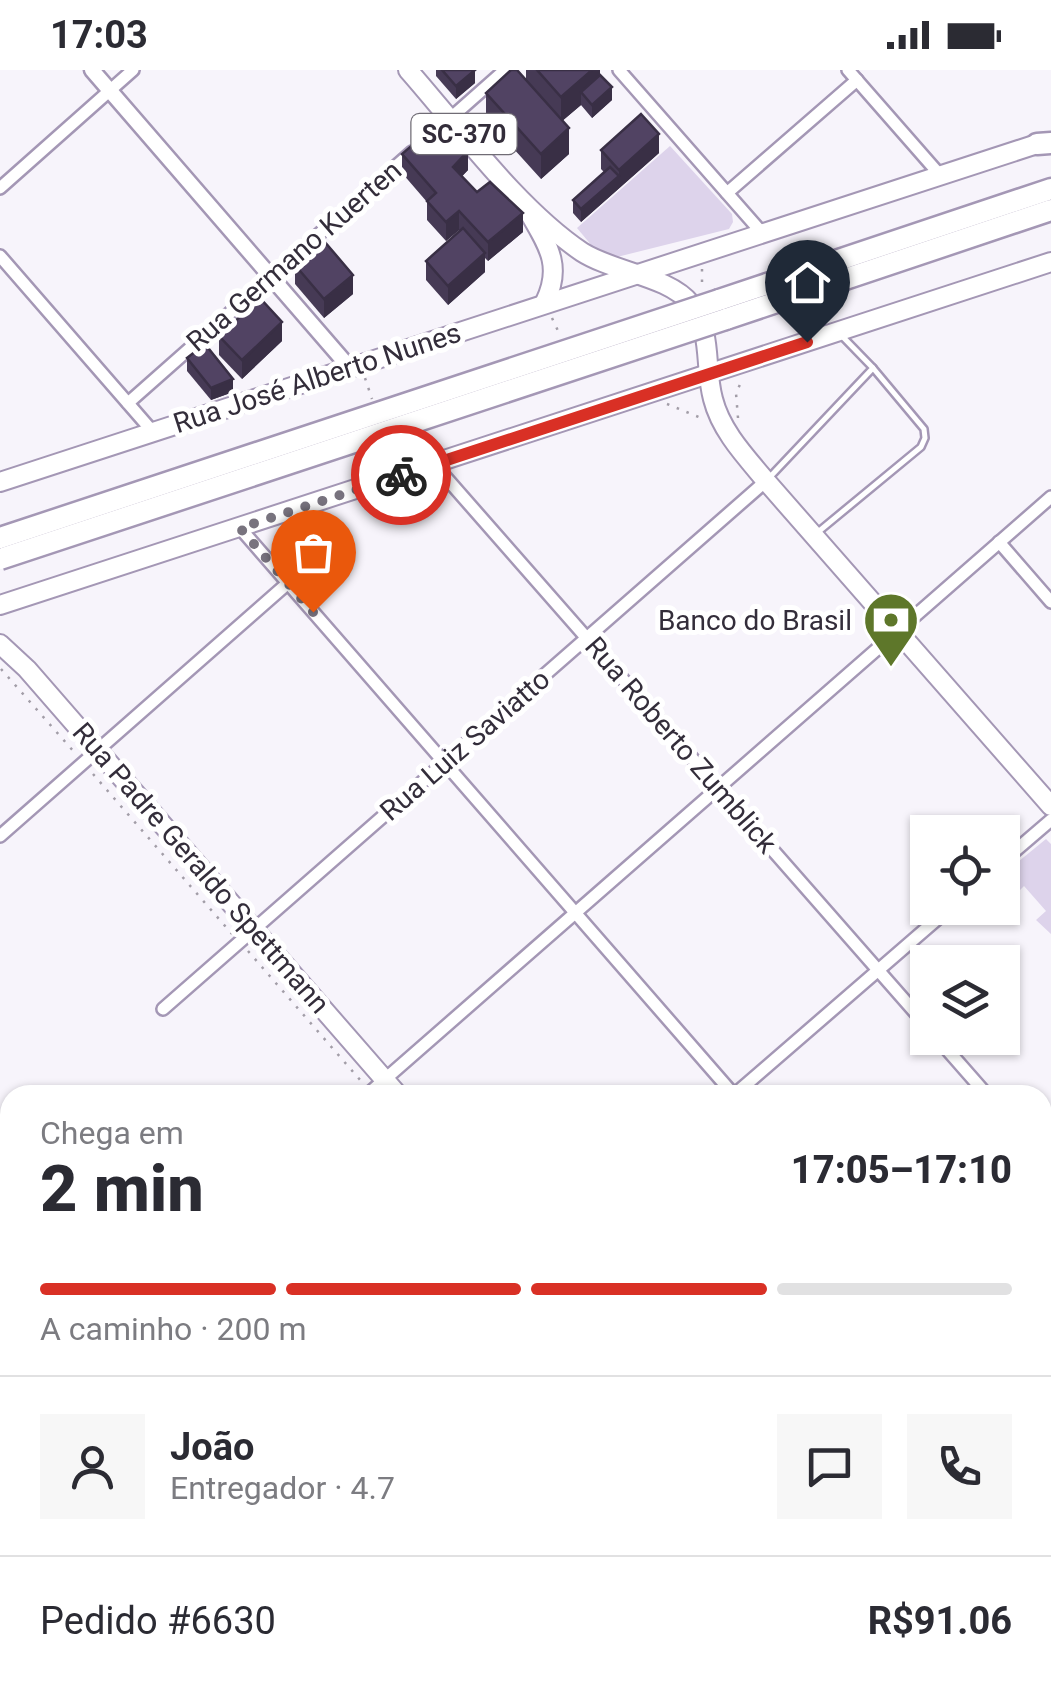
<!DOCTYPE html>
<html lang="pt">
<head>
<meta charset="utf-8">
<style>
	:root { --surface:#fff; --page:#f7f7f7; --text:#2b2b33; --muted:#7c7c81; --line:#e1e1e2; --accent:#d93025 }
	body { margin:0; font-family:Roboto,sans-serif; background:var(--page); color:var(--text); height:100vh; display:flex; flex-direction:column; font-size:38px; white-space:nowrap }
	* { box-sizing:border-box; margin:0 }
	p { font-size:32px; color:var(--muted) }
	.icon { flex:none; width:55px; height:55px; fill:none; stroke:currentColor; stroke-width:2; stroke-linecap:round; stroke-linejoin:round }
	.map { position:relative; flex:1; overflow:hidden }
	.drawer { position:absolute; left:0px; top:1015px; width:1052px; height:620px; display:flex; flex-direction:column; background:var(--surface); border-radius:30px 30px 0 0; box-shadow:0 2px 8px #0004 }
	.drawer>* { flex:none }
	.buttons { position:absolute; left:910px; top:745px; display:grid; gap:20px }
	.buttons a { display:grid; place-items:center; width:110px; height:110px; border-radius:0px; background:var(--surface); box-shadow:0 2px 8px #0004; font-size:50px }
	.pin { position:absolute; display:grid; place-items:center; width:85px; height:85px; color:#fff; margin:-102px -42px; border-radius:50% 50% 50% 0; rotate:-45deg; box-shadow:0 0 10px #0007 }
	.pin .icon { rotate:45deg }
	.courier { position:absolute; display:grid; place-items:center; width:100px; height:100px; margin:-50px; border:8px solid #d93025; border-radius:50%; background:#fff; color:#222; box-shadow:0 2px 12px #0007 }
	.summary em { font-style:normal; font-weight:800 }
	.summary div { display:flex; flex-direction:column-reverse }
	.summary { display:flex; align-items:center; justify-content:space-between; height:170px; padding:0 40px }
	h1 { font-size:65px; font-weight:800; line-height:75px }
	.bar { display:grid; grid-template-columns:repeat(4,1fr); gap:15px 10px; align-content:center; height:120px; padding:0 40px }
	.bar i { height:12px; border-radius:8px; background:var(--line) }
	.bar .current { background:var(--accent) }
	.bar p { grid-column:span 4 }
	.line { display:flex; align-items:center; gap:25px; padding:0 40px; border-top:2px solid var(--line) }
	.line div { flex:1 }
	.round { display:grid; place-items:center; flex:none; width:105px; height:105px; border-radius:0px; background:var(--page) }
	.status { display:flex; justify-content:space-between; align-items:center; height:70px; padding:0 50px; background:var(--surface); direction:ltr }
	.status svg { height:28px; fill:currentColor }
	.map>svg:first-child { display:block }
</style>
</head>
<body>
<div class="status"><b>17:03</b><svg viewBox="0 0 49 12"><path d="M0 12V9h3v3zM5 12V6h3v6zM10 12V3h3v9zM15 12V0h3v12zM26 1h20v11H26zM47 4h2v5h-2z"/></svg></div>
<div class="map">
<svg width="1051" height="1635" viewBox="0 0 1051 1635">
	<rect width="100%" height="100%" fill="#f7f4fb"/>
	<g fill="#ddd3eb">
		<path d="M 670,76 L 732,144 L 733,152 L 729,159 L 609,189 L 597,182 L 577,158 Z"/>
		<path d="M 1046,769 L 1051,774 L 1051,864 L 1036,850 L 1046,841 L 1024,816 L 1018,822 L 1003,807 L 1003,804 Z"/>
		<path d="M 0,1318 L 10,1328 L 10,1625 L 297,1625 L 307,1635 L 0,1635 Z"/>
	</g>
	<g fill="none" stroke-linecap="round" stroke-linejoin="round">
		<g stroke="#a497b5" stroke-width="10">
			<g id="service">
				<path d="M 768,409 L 873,298 L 840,264"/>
				<path d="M 818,462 L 921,377 L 925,368 L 924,359 L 873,298"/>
				<path d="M 1042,1582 L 1051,1593"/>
			</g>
		</g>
		<g stroke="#a497b5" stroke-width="16">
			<g id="minor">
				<path d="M 619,0 L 763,164"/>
				<path d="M 848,0 L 940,105"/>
				<path d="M 445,53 L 505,0"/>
				<path d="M 0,118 L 133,0"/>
				<path d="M 727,123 L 857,10"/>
				<path d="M 0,186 L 153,362"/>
				<path d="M 128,333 L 412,82"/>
				<path d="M 434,394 L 928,957"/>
				<path d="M 240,458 L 734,1025"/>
				<path d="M 999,472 L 1051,532"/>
				<path d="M 0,766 L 288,513"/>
				<path d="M 1002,792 L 1051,750"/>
				<path d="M 163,939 L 766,411"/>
				<path d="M 937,968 L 987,1025"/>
				<path d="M 65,1025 L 67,1024"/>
				<path d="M 367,1025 L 1051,427"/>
				<path d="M 734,1025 L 950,838"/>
				<path d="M 1042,1081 L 1051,1073"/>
				<path d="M 0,1082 L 10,1074"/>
				<path d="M 1042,1088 L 1051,1098"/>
				<path d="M 0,1096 L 10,1108"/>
				<path d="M 1042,1379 L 1051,1388"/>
				<path d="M 457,1625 L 466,1635"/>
				<path d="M 756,1625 L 765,1635"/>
				<path d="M 402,1635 L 413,1625"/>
			</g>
		</g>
		<g stroke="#a497b5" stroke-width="19">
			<g id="tertiary">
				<path d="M 92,0 L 349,297"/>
				<path d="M 775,1635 L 786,1625"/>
			</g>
		</g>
		<g stroke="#a497b5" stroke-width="22">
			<g id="primary">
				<path d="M 408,0 C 459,58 518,139 582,182 C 613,202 669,206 691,234 C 713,263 704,296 713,329 C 721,361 746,387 766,411 L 1051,736"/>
				<path d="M 531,146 C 549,177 562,197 545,232"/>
				<path d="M 0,412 L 1037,74"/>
				<path d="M 0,535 L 1051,192"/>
				<path d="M 0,574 L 27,599 L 398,1025"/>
				<path d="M 921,1625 L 930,1635"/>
			</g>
		</g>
		<g stroke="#a497b5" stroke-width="25">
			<g id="motorway">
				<path d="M 1037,74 L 1051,73"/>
				<path d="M 719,230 L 1051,119"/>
				<path d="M 726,249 L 1051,140"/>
			</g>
		</g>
		<g stroke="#a29da7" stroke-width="2.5" stroke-dasharray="2.5 8" stroke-linecap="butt">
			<path d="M 702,199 L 702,215"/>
			<path d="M 552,248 L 559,263"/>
			<path d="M 365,308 L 372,329"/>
			<path d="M 667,334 L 701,348"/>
			<path d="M 738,348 L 736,323 L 743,308"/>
			<path d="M 1,599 L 75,683"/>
			<path d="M 93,704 L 232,864"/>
			<path d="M 248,881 L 361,1011"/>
			<path d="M 896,1625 L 905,1635"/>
		</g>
		<use href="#service" stroke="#fff" stroke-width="5"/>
		<use href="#minor" stroke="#fff" stroke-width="11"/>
		<use href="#tertiary" stroke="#fff" stroke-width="14"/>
		<use href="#primary" stroke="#fff" stroke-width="18"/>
		<use href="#motorway" stroke="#fff" stroke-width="20"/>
		<g stroke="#a497b5" stroke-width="25" stroke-linecap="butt">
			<g id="motorway-bridge">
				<path d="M 0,468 L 719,230"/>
				<path d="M 0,489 L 726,249"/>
			</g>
		</g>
		<use href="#motorway-bridge" stroke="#fff" stroke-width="20"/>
	</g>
	<g fill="#463a55">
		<path d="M 436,0 L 475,0 L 475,13 L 456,29 L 436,6 Z"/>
		<path d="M 526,0 L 600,0 L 600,5 L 612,30 L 592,48 L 581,35 L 562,51 L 569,84 L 541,109 L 486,48 L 486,23 L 526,11 Z"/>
		<path d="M 601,80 L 659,83 L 581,152 L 573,143 L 573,130 L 604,102 L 601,99 Z"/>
		<path d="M 402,84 L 468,100 L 462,106 L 477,122 L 523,162 L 488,191 L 485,188 L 485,202 L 448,235 L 426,210 L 426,191 L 460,161 L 459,160 L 446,171 L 427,150 L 427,132 L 402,103 Z"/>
		<path d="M 295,195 L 353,224 L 324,248 L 295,214 Z"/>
		<path d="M 219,266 L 282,271 L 242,309 L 219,285 Z"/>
		<path d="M 187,288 L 233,322 L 211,330 L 187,301 Z"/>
	</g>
	<g fill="#392f45">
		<path d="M 475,0 L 475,13 L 456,29 L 456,16 Z"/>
		<path d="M 592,0 L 600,0 L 600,17 L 581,22 L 581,35 L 561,52 L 561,27 Z"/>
		<path d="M 612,17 L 612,30 L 592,48 L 592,35 Z"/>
		<path d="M 569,58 L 569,84 L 541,109 L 541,84 Z"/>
		<path d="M 659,64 L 659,83 L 581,152 L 581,139 L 619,106 L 619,100 Z"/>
		<path d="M 468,81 L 468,100 L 453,116 L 453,97 Z"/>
		<path d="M 459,141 L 459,160 L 446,171 L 446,152 Z"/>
		<path d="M 523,143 L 523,162 L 488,191 L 488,172 Z"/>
		<path d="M 485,183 L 485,202 L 448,235 L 448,216 Z"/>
		<path d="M 353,205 L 353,224 L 324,248 L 324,229 Z"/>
		<path d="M 282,252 L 282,271 L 242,309 L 242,290 Z"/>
		<path d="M 233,309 L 233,322 L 211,330 L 211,318 Z"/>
	</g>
	<g fill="#514363" stroke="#392f45" stroke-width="2.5">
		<path d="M 442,0 L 475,0 L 456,16 Z"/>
		<path d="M 511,0 L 517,0 L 569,58 L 541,84 L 486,23 Z"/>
		<path d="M 537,0 L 592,0 L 561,27 Z"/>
		<path d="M 600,5 L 612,17 L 592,35 L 581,22 Z"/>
		<path d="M 641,44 L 659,64 L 619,100 L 601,80 Z"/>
		<path d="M 440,51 L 468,81 L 453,97 L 477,122 L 490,112 L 523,143 L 488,172 L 459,141 L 446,152 L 427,131 L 436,123 L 402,84 Z"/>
		<path d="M 610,97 L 619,106 L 581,139 L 573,130 Z"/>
		<path d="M 463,158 L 485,183 L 448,216 L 426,191 Z"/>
		<path d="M 324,171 L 353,205 L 324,229 L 295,195 Z"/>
		<path d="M 260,228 L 282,252 L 242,290 L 219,266 Z"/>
		<path d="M 205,274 L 233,309 L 211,318 L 187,288 Z"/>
	</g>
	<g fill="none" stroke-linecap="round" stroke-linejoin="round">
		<path stroke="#78737e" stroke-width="10" stroke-dasharray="0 18" d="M 313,542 L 240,458 L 401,405"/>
		<path stroke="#d93025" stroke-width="12" d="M 401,405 L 807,272"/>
	</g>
	<defs>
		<g id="bank-pin" transform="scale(2.875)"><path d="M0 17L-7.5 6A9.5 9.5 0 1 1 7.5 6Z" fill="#5e772a" stroke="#fff"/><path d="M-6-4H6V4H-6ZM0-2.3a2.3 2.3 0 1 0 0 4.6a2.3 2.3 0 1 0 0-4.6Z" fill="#fff"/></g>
	</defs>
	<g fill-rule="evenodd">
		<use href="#bank-pin" x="891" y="550"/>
	</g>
	<g text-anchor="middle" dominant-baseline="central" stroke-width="10" stroke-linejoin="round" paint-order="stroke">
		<rect fill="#fff" stroke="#706c75" stroke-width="2.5" x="411.5" y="44" width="105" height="40" rx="8"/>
		<g font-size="25" font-weight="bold" fill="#332d3a">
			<text x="464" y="64">SC-370</text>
		</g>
		<g font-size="28" fill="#332d3a" stroke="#fff">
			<text transform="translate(294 186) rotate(-41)">Rua Germano Kuerten</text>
			<text transform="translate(317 308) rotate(-18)">Rua José Alberto Nunes</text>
			<text transform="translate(465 675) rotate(-41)">Rua Luiz Saviatto</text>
			<text transform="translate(681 675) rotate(49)">Rua Roberto Zumblick</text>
			<text transform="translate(201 798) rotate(49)">Rua Padre Geraldo Spettmann</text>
		</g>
		<g font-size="28" fill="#332d3a" stroke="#fff" text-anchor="end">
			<text x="852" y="550">Banco do Brasil</text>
		</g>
	</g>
</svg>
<div class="buttons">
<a><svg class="icon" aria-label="locate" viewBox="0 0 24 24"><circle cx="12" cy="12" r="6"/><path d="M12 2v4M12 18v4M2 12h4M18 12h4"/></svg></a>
<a><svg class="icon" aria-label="layers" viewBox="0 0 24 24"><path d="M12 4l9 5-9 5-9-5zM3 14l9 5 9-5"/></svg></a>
</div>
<div class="pin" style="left:313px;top:542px;background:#ea580c"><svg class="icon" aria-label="bag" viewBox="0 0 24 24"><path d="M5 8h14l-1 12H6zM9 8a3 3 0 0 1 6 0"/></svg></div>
<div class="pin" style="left:807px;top:272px;background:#1f2937"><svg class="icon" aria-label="home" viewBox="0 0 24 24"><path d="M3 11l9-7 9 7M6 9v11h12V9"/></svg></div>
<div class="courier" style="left:401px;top:405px"><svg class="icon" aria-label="bike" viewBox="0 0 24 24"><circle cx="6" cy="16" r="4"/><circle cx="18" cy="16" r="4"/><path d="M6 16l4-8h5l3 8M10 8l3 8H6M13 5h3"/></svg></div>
<section class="drawer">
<div class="summary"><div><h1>2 min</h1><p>Chega em</p></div><em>17:05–17:10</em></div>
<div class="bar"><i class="current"></i><i class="current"></i><i class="current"></i><i></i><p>A caminho · 200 m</p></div>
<div class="line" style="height:180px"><a class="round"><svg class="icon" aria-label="person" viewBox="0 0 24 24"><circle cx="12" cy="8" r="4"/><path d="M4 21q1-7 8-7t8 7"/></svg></a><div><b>João</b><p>Entregador · 4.7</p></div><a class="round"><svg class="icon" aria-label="chat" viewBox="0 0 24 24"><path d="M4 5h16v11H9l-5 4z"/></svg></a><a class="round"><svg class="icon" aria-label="phone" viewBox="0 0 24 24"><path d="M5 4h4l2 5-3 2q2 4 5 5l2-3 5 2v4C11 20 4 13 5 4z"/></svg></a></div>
<div class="line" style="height:130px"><div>Pedido #6630</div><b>R$91.06</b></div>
</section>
</div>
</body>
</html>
